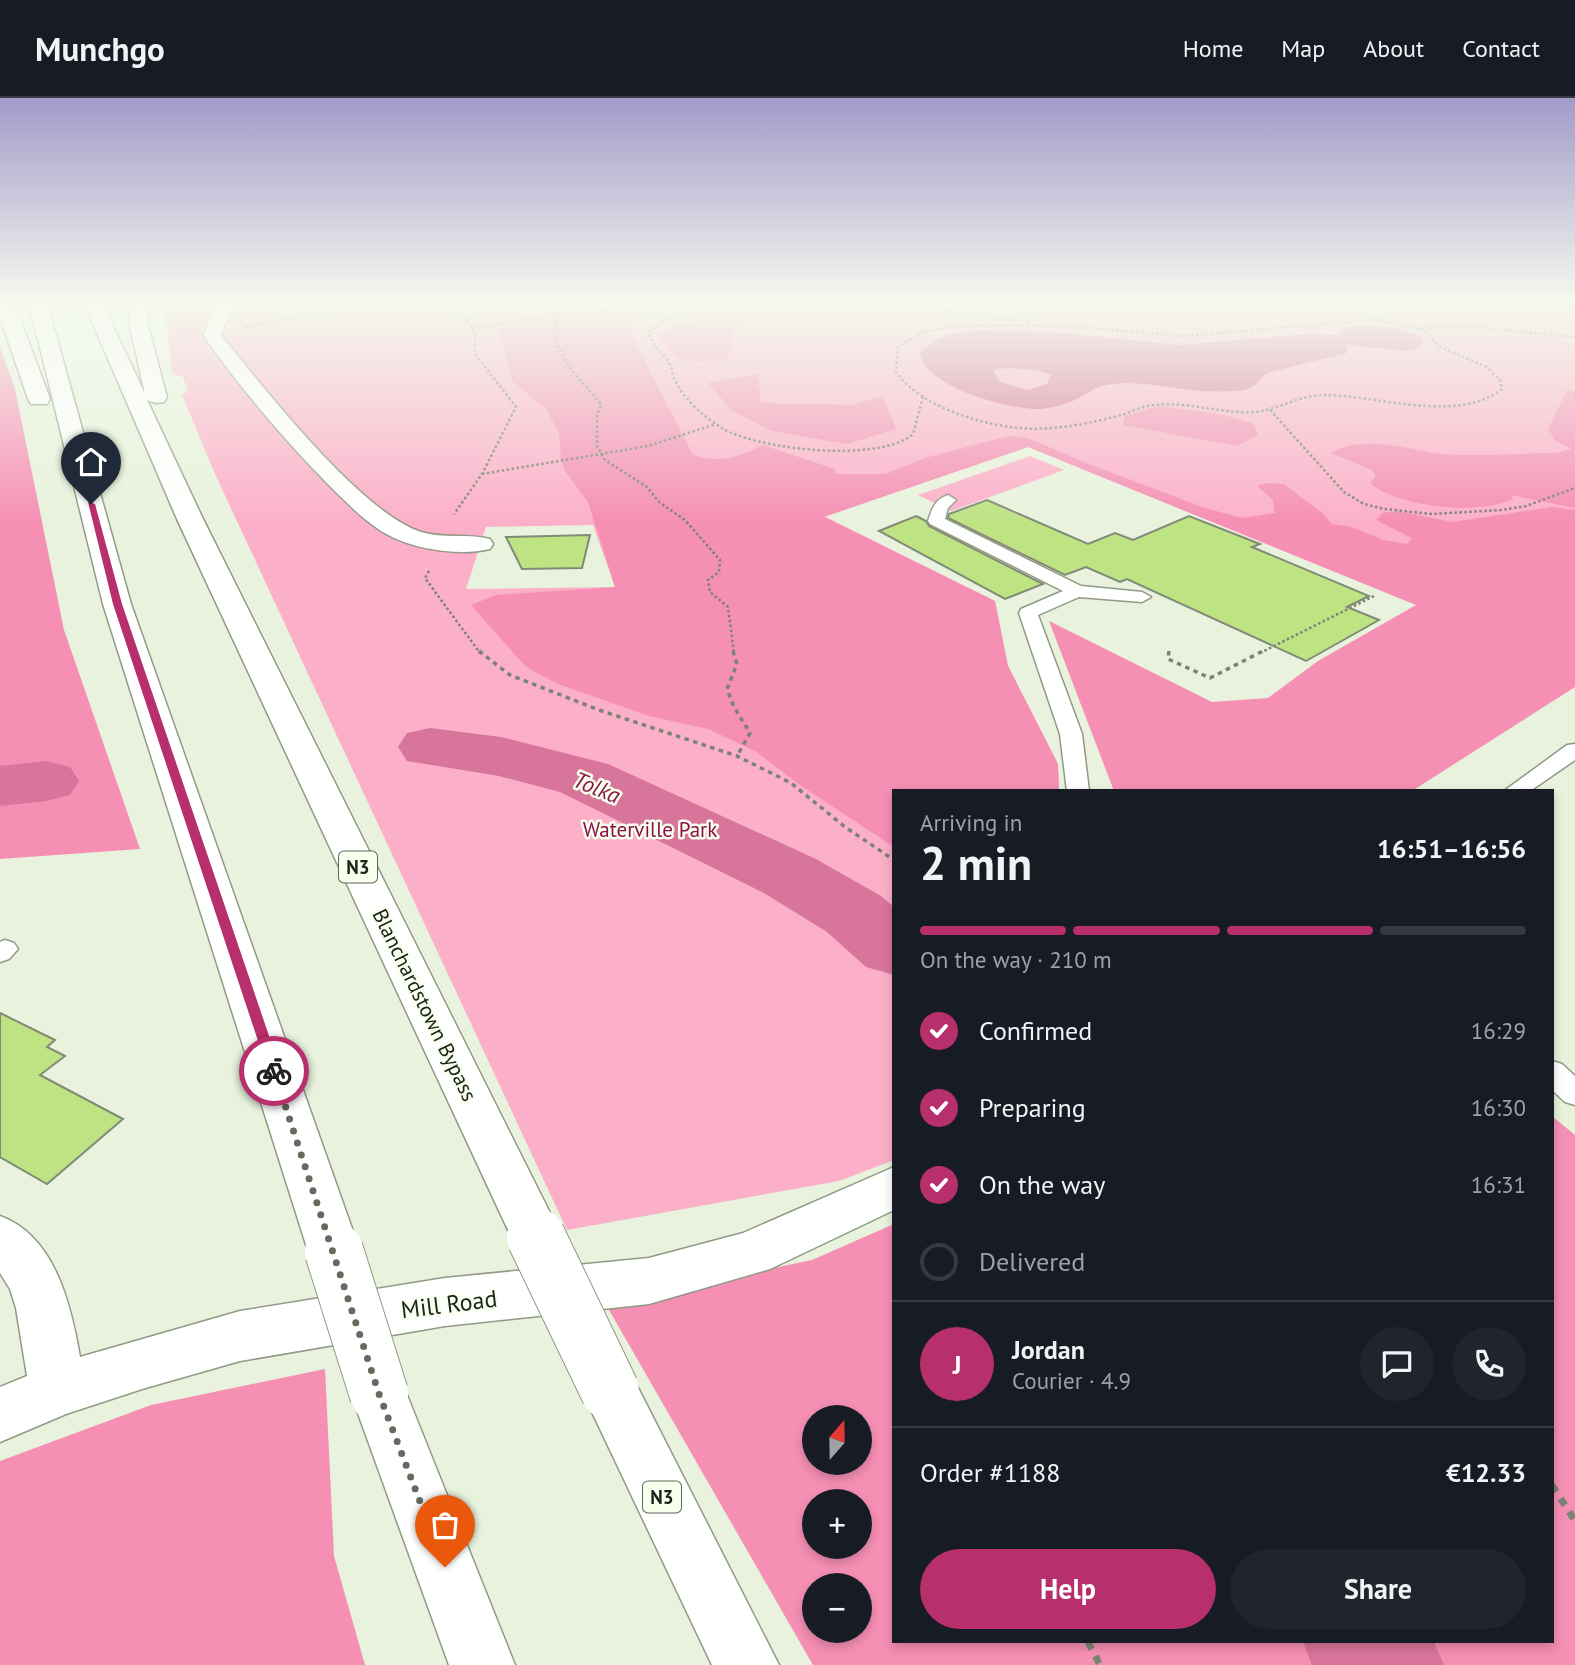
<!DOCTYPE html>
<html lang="en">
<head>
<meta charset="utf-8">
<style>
	:root { --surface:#171b24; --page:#20242c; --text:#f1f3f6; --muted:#9ea1a6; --line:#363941; --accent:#b82f6d }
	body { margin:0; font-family:"PT Sans",sans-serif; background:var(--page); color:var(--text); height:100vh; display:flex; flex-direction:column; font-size:26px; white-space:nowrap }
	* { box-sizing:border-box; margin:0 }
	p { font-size:23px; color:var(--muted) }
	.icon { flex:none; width:38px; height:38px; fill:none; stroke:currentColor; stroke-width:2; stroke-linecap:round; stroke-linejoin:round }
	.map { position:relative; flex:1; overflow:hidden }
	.drawer { position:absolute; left:892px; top:691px; width:662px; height:854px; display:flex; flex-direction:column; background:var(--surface); border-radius:0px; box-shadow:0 4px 10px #0003 }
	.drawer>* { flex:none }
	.needle { width:46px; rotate:20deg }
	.fabs { position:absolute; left:802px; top:1307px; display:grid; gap:14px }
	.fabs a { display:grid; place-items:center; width:70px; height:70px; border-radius:50%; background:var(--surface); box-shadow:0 4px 10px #0003; font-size:35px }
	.pin { position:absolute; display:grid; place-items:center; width:60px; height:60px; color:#fff; margin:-72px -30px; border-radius:50% 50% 50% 0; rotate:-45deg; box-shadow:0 0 7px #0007 }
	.pin .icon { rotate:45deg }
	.courier { position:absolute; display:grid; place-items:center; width:70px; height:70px; margin:-35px; border:5px solid #b82f6d; border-radius:50%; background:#fff; color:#222; box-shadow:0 2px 9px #0007 }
	.head em { font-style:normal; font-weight:700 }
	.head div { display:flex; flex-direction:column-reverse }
	.head { display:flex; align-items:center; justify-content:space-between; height:119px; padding:0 28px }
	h1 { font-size:46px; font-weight:700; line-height:52px }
	.bar { display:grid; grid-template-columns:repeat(4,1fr); gap:10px 7px; align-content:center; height:84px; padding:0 28px }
	.bar i { height:9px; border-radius:5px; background:var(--line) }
	.bar .on { background:var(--accent) }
	.bar p { grid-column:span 4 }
	.line { display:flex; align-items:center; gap:18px; padding:0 28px; border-top:2px solid var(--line) }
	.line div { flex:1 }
	.round { display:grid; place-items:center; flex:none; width:74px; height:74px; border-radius:37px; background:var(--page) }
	ol { padding:0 28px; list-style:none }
	li { display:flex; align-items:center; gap:21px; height:77px }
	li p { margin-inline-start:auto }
	li .icon { padding:7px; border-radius:50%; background:var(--accent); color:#fff; stroke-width:4 }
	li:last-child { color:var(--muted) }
	li i { width:38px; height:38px; border:4px solid var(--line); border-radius:50% }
	.button { display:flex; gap:14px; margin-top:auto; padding:14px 28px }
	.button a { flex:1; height:80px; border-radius:42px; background:var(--accent); color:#fff; font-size:28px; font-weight:700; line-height:80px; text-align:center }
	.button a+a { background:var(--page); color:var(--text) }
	header { display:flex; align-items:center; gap:42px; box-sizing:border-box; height:98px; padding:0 35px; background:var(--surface); border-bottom:2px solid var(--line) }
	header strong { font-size:33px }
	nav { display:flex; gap:38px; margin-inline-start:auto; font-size:24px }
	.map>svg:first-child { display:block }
</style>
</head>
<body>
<header>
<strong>Munchgo</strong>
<nav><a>Home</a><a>Map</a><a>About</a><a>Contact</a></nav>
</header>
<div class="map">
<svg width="1575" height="1567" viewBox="0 0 1575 1567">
	<rect width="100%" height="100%" fill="#e8f2dc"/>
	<g fill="#fcafc9" fill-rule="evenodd">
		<path d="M 164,205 L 1575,207 L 1575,450 L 1417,507 L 1028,349 L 824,418 L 995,503 L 1008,568 L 1058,666 L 1059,693 L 894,693 L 894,1062 L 839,1083 L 567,1132 L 215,376 L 182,297 L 188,293 L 183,279 L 172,276 ZM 593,427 L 615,489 L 466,491 L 486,429 Z"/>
		<path d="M 1030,358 L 1064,372 L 951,413 L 918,397 Z"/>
	</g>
	<g fill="#f58fb4" fill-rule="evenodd">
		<path d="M 167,205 L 211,205 L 203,212 L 200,237 L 176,237 L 166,211 Z"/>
		<path d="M 247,205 L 315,205 L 266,215 L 227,218 Z"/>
		<path d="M 486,205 L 664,205 L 658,212 L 630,220 L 632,238 L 693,357 C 720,366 739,359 763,347 L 835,371 L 836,376 L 885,376 L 925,360 L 989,343 L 1011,338 L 1028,340 L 1086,365 L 1205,410 L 1242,420 L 1275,415 L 1273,402 L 1257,388 L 1267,385 L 1284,386 L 1322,415 L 1332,426 L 1352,429 L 1383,442 L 1407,446 L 1412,440 L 1376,422 L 1382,415 L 1398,413 L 1452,424 L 1552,409 L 1575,412 L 1575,589 L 1412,693 L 1114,693 L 1049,523 L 1212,604 L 1268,600 L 1318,563 L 1416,507 L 1028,349 L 824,419 L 995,503 L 1008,568 L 1058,666 L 1059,693 L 894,693 L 894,749 L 800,687 L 755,653 L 708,631 L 649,618 L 558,586 L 526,569 L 471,507 L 496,497 L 615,489 L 588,404 L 565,373 L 561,362 L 559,335 L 546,311 L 512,283 C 507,258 498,234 495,209 Z"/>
		<path d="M 706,220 L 736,222 L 740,226 L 730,236 L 733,252 L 725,261 C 691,264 679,269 659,238 L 674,228 Z"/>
		<path d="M 0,249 L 15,291 L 64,532 L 140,751 L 0,761 Z"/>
		<path d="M 758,276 L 761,305 L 852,307 L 883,298 L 896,331 L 847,346 L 772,333 L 732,313 L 708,285 Z"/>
		<path d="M 1567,292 L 1575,293 L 1575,410 L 1511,397 L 1513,401 C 1479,417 1399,410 1370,385 L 1376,378 L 1372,372 L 1330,355 C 1373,333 1413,356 1457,357 C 1490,358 1523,355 1556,355 L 1571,351 L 1555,342 L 1548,331 Z"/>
		<path d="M 1158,308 L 1219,316 L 1253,325 L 1258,337 L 1237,348 L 1123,327 L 1124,318 Z"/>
		<path d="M 1552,1018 L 1575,1037 L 1575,1567 L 813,1567 L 605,1205 L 812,1162 L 894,1126 L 894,1544 L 1552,1544 ZM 814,1320 L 859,1320 L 859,1365 L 814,1365 ZM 814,1404 L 859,1404 L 859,1449 L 814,1449 ZM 814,1488 L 859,1488 L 859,1533 L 814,1533 Z"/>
		<path d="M 325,1271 L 334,1458 L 365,1567 L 0,1567 L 0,1363 L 151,1307 Z"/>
	</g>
	<path fill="#d8759a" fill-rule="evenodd" d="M 1359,227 L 1393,229 L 1421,238 L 1423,245 L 1416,251 L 1408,253 L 1347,247 L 1347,255 L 1270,274 C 1262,277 1258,287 1250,290 C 1244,293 1236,293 1229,293 C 1188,297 1147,280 1106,287 C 1094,289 1087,296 1077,301 C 1067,306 1052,310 1041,311 C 1011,312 925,290 920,255 L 937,241 L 948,237 L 979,232 L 1062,235 L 1179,247 L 1310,236 L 1339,237 L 1346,230 ZM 1009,270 L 1037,272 L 1051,277 L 1047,286 L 1027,292 L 1000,284 L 994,274 L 997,271 Z"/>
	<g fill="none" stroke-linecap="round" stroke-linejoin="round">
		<g fill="#d8759a" fill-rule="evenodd">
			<path d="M 430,630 L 501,639 L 608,666 L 816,761 L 881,798 L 894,809 L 894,877 L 866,869 L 827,834 L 764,795 L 560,694 L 499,678 L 407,663 L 398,649 L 407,635 Z"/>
			<path d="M 46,663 L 70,669 L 79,683 L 70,697 L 46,703 L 0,708 L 0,668 Z"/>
			<path d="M 1303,1544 L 1434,1544 L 1444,1567 L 1312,1567 Z"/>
		</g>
	</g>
	<g fill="#bde383" stroke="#818a76" stroke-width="2">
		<path d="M 987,402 L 1088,446 L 1115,435 L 1133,442 L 1189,418 L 1260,446 L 1252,449 L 1369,498 L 1347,509 L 1379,522 L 1306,563 L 1127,481 L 1120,484 L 1086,469 L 1065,477 L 948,420 L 949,416 Z"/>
		<path d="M 916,418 L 926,423 L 929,428 L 1043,486 L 1005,501 L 879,433 Z"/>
		<path d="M 590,437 L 582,470 L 522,471 L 506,439 Z"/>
		<path d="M 0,915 L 55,942 L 47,949 L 65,958 L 40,977 L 123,1021 L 47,1086 L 0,1059 Z"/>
	</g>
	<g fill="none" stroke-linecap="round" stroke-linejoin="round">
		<g stroke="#919a85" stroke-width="3">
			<g id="service">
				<path d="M 948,397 L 956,402 L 948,410 L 945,421 L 1081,488 L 1142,494 L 1151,499 L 1142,504 L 1079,499 L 1038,517 L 1082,636 L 1089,693 L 1067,693 L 1060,636 L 1019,515 L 1021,511 L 1063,493 L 930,426 L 928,423 C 932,411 935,401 948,397 Z"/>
				<path d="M 1575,646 L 1575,662 L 1530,693 L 1504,693 L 1567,647 Z"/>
				<path d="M 5,842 L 14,845 L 18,851 L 9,861 L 0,864 L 0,844 Z"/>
				<path d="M 1552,963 L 1562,966 L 1575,978 L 1575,1007 L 1565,1004 L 1552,992 Z"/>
			</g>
		</g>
		<g stroke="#919a85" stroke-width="3">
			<path id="pedestrian" d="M 218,205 L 236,205 L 230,212 L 221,237 C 262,288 360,414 421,434 C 443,441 467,435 490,441 L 493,446 L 490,451 C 462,458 420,452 394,440 C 367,427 345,403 324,382 C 280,337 239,288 203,237 Z"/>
		</g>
		<g stroke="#919a85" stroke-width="3">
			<path id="minor" d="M 894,1069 L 894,1112 L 770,1171 L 649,1206 L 445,1228 L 240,1263 L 142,1291 L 66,1316 L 0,1344 L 0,1289 L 27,1278 L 16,1210 L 10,1191 L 0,1175 L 0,1118 C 55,1138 71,1207 80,1259 L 240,1213 L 445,1180 L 649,1160 L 743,1135 Z"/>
		</g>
		<g stroke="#919a85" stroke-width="3">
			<g id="trunk">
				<path d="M 0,205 L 11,205 L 22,226 L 50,301 L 47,306 L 31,306 L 28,301 L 0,219 Z"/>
				<path d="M 29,205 L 47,205 L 131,506 L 360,1153 L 352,1169 L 334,1175 L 316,1169 L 308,1153 L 103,506 Z"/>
				<path d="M 84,205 L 102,205 L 145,296 L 129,224 L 133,205 L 151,205 L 147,224 L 167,299 L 164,304 L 156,305 L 147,302 L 203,421 L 551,1117 L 544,1132 L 526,1138 L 508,1132 L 177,421 Z"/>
				<path d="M 610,1266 L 630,1274 L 779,1567 L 712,1567 L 582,1293 L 590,1274 Z"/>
				<path d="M 379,1269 L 399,1277 L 515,1567 L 449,1567 L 351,1296 L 359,1277 Z"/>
			</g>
		</g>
		<g stroke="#7c8274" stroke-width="2.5" stroke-dasharray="2.5 2.5" stroke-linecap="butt">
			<path d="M 445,205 L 457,210 L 464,218 L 475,236 L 475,256 L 516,309 L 482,376 L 454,416"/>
			<path d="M 554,205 L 559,211 C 543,250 578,278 601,306 L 597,318 L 597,348 L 605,362 L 647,389 L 659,404 L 685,422 L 720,462 L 719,474 L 708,482 L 710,494 L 728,509 L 734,555"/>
			<path d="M 687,205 L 649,234 C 651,247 663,254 669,265 C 672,270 672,275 674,280 C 682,300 704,319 722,330 C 757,352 881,365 913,336 L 923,299"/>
			<path d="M 900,205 L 1017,223"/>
			<path d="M 1338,205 L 1362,212 L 1376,221"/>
			<path d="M 1377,222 L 1424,232 L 1440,249 L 1487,269 L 1500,282 L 1502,291 C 1457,327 1374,296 1321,297 C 1298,298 1277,312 1254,314 C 1220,316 1188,303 1154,307 C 1141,308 1130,315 1118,318 C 1086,326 1052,333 1019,330 C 978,326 920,308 896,274 L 898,249 L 922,234 L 963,227 L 1068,228 L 1182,238 Z"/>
			<path d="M 1383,223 L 1383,215 L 1390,205"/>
			<path d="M 1029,226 L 1037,205"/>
			<path d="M 245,229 L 364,205"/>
			<path d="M 472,231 L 533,220 L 615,211 L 668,220"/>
			<path d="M 1420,231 L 1452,227 L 1575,239"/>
			<path d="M 1270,312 L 1344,394 L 1364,406 L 1384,411 L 1432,416 L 1502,412 L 1526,408 L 1575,390"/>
			<path d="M 482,376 L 648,348 L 716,326"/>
			<path d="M 429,473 L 425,480 L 480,555"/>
			<path d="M 1260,555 L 1374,498"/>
		</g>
		<g stroke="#7c8274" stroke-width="3.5" stroke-dasharray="4.5 4.5" stroke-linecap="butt">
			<path d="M 479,553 L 510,577 L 599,612 L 737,658 L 791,685 L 845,729 L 894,762"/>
			<path d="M 733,553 L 737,566 L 727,591 L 734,609 L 750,635 L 737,658"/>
			<path d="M 1169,553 L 1168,561 L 1210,580 L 1263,553"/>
		</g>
		<g stroke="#7c8274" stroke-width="7" stroke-dasharray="8 8" stroke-linecap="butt">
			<path d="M 1552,1387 L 1575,1423"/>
			<path d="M 1088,1544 L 1100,1567"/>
		</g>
		<use href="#service" fill="#fff" fill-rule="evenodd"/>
		<use href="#pedestrian" fill="#fff" fill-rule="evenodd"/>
		<use href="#minor" fill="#fff" fill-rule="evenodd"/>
		<use href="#trunk" fill="#fff" fill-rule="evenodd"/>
		<g stroke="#919a85" stroke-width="47" stroke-linecap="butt">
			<path id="trunk-bridge-far1" d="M 526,1117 L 537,1140"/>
		</g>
		<g stroke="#919a85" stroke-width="60" stroke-linecap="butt">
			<g id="trunk-bridge">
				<path d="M 536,1139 L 610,1293"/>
				<path d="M 334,1153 L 379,1296"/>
			</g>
		</g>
		<use href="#trunk-bridge-far1" stroke="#fff" stroke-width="45"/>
		<use href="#trunk-bridge" stroke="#fff" stroke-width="58"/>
	</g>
	<linearGradient id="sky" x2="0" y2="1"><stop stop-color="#a19bc9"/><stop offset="0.48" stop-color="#f5f9ef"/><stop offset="1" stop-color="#f5f9ef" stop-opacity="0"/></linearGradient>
	<rect width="1575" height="425" fill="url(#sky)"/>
	<path fill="#b82f6d" d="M 88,404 L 95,406 L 122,506 L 281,973 L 279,976 L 274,978 L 268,973 L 113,506 Z"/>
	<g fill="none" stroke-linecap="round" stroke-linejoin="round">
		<path stroke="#656a5e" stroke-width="7" stroke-dasharray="0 12.6" d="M 274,973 L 379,1296 L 445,1469"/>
	</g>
	<g text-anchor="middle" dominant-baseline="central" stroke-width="5" stroke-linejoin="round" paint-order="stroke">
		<g fill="#f7ffed" stroke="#5f6459" stroke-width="2">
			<rect x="339" y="753.5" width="38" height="31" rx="5"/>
			<rect x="643" y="1383.5" width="38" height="31" rx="5"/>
		</g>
		<g font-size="19" font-weight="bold" fill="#1e211a">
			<text x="358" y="769">N3</text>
			<text x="662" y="1399">N3</text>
		</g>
		<g font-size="21" fill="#8a114d" stroke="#f7ffed">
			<text x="650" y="731">Waterville Park</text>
		</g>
		<g font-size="21" fill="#1e211a" stroke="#f7ffed">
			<text transform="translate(425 907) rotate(64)">Blanchardstown Bypass</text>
		</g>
		<g font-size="23" font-style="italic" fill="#8f1851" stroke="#f7ffed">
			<text transform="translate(597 689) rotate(22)">Tolka</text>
		</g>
		<g font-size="24" fill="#1e211a" stroke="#f7ffed">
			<text transform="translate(449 1206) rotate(-7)">Mill Road</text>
		</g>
	</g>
</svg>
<div class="fabs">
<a><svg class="needle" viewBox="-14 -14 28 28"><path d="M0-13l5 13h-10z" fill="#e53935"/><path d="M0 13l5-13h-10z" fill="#9ea1a6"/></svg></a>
<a>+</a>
<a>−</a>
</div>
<div class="pin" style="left:445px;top:1469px;background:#ea580c"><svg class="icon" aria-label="bag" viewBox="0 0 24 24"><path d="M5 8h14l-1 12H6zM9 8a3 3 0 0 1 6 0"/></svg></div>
<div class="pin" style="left:91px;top:406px;background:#1f2937"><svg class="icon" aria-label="home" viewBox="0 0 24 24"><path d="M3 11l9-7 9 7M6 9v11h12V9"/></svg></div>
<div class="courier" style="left:274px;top:973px"><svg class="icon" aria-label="bike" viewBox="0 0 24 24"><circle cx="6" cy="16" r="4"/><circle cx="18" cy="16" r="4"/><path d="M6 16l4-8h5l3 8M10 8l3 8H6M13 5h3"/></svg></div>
<section class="drawer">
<div class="head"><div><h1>2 min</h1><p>Arriving in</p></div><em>16:51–16:56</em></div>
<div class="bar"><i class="on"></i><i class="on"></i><i class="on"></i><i></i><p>On the way · 210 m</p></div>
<ol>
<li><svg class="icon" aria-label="check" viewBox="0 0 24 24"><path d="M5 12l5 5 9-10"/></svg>Confirmed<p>16:29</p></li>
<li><svg class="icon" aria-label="check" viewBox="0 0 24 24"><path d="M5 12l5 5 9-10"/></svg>Preparing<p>16:30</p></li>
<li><svg class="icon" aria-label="check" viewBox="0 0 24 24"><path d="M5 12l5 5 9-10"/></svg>On the way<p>16:31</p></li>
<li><i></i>Delivered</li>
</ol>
<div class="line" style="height:126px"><b class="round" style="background:var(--accent);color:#fff">J</b><div><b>Jordan</b><p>Courier · 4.9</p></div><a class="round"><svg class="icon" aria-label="chat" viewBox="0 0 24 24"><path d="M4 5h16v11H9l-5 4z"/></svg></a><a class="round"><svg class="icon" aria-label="phone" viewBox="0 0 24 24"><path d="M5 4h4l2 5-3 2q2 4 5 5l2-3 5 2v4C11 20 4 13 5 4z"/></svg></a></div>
<div class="line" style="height:91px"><div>Order #1188</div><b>€12.33</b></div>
<div class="button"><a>Help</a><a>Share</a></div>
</section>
</div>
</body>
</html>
